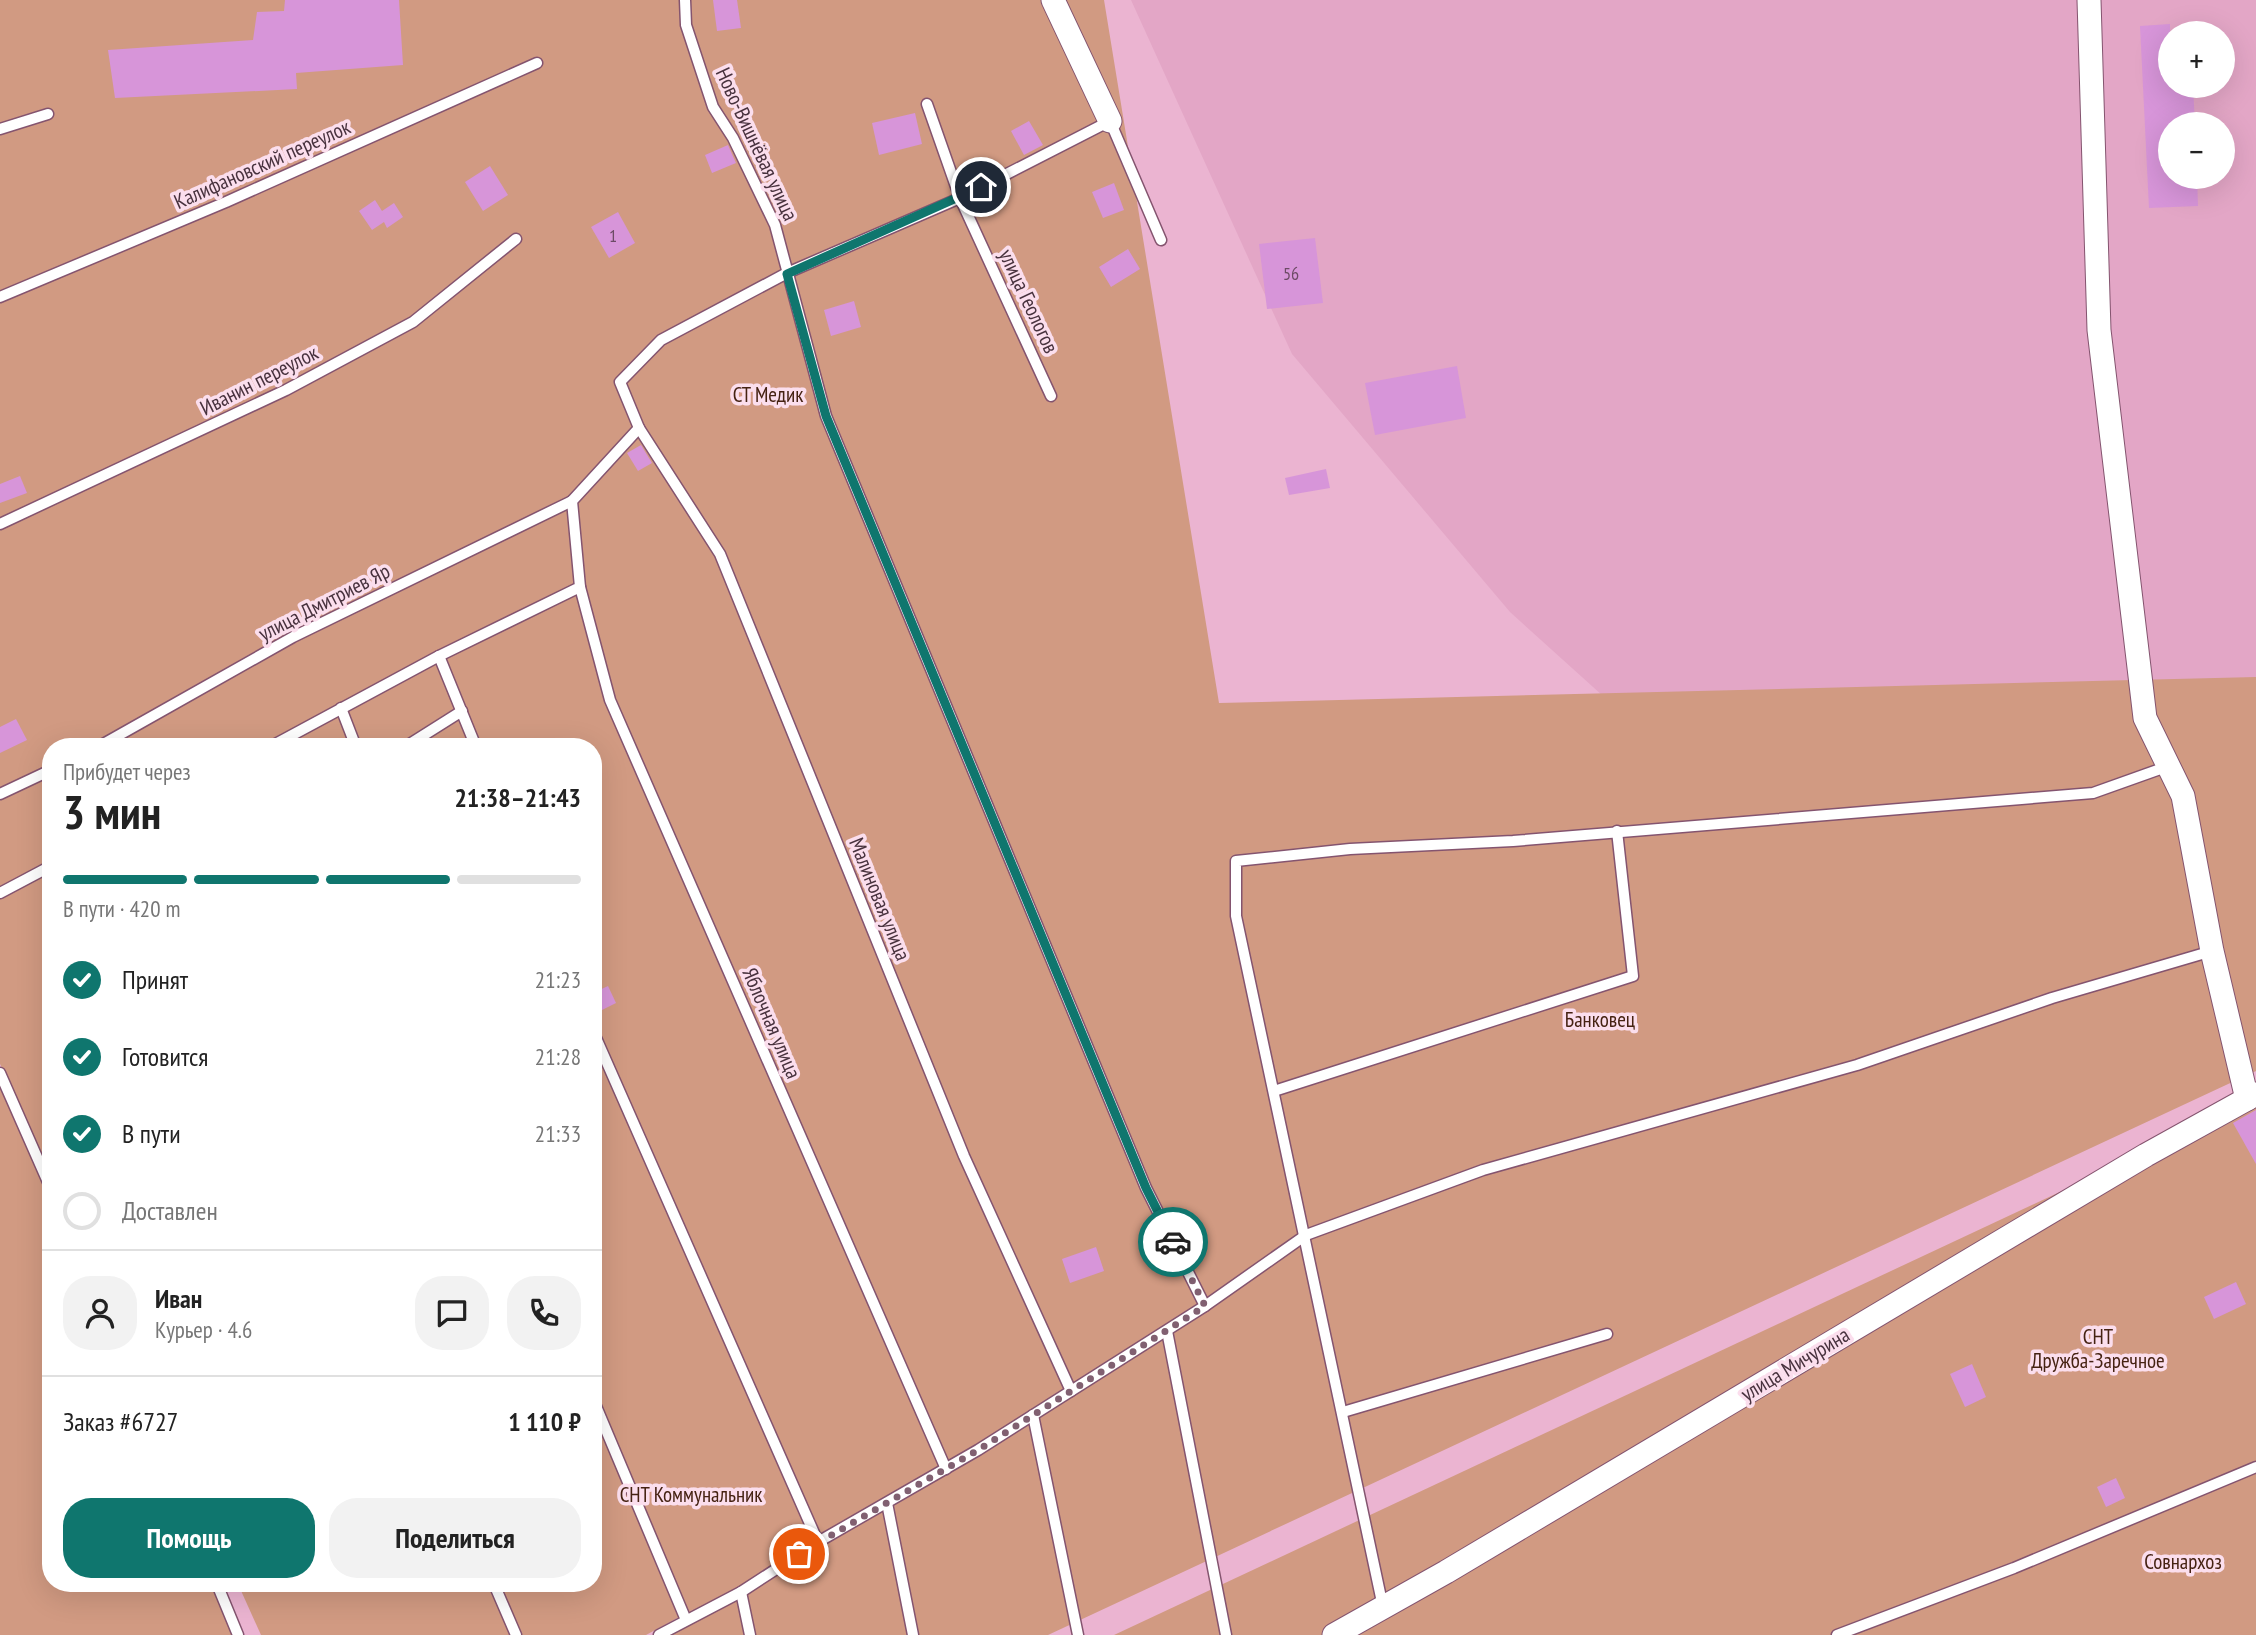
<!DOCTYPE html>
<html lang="ru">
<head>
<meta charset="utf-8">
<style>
	:root { --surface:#fff; --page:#f2f2f2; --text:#222; --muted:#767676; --line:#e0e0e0; --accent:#0f766e }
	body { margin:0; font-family:"PT Sans Narrow",sans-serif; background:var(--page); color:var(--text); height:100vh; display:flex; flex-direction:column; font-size:26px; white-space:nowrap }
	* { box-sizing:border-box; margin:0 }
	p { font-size:23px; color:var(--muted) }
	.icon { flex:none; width:38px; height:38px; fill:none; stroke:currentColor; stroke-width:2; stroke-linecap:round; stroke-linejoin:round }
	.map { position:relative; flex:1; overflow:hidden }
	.drawer { position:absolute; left:42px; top:738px; width:560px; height:854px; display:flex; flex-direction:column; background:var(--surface); border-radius:28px; box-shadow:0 7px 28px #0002 }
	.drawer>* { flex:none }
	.fabs { position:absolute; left:2158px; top:21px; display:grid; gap:14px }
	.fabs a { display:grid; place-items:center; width:77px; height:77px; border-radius:50%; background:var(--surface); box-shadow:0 7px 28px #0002; font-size:35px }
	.pin { position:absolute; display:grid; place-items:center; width:60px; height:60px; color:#fff; margin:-30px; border:4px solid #fff; border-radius:50%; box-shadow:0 2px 7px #0007 }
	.courier { position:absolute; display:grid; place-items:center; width:70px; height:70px; margin:-35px; border:5px solid #0f766e; border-radius:50%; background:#fff; color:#222; box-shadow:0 2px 9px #0007 }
	.summary em { font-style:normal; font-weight:700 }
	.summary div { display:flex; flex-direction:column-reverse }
	.summary { display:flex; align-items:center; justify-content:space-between; height:119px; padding:0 21px }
	h1 { font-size:46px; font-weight:700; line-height:52px }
	.bar { display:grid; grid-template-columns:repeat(4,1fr); gap:10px 7px; align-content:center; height:84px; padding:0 21px }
	.bar i { height:9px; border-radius:5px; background:var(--line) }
	.bar .active { background:var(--accent) }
	.bar p { grid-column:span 4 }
	.line { display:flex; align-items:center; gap:18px; padding:0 21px; border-top:2px solid var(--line) }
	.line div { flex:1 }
	.round { display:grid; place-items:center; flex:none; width:74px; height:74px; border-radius:28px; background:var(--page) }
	ol { padding:0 21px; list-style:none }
	li { display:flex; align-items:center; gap:21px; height:77px }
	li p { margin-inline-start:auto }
	li .icon { padding:7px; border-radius:50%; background:var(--accent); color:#fff; stroke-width:4 }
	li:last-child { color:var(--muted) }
	li i { width:38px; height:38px; border:4px solid var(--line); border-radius:50% }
	.action { display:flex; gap:14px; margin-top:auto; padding:14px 21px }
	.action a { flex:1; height:80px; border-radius:28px; background:var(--accent); color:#fff; font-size:28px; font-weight:700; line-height:80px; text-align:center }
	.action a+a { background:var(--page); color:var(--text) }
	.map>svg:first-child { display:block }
</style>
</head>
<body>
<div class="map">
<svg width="2256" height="1635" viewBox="0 0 2256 1635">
	<rect width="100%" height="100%" fill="#ebb4d1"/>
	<path fill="#e3a6c6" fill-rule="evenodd" d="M 1131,0 L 2256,0 L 2256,726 L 1715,797 L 1510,612 L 1292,354 ZM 2170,33 L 2222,33 L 2222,86 L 2170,86 ZM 2170,124 L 2222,124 L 2222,177 L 2170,177 Z"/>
	<g fill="#d19a82">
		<path d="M 0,0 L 1104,0 L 1219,703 L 2256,677 L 2256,1071 L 1048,1635 L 654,1635 L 694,1609 L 646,1635 L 261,1635 L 238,1584 L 593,1584 L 593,747 L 51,747 L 51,1175 L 0,1064 Z"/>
		<path d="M 0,1073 L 51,1191 L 51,1584 L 219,1584 L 241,1635 L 0,1635 Z"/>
		<path d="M 2256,1100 L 2256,1635 L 1114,1635 Z"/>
	</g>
	<g fill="#d795d9">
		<path d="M 285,0 L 399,0 L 403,65 L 296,73 L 297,89 L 115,98 L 108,50 L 253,40 L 257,12 L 284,11 Z"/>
		<path d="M 713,0 L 737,0 L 741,28 L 717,31 Z"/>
		<path d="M 2170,24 L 2170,86 L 2193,86 L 2195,124 L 2170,124 L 2170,177 L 2197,177 L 2198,206 L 2149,208 L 2140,26 Z"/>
		<path d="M 915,113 L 922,144 L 879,155 L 872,123 Z"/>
		<path d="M 1029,121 L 1043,145 L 1024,155 L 1011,131 Z"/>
		<path d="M 728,145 L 736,163 L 712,173 L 705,155 Z"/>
		<path d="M 490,166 L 508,195 L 483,211 L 465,182 Z"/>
		<path d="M 1114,183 L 1124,210 L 1103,218 L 1092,192 Z"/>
		<path d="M 375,200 L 382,211 L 394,203 L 403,217 L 387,228 L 384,222 L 372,230 L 359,211 Z"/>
		<path d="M 618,212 L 635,243 L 609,258 L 591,227 Z"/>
		<path d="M 1315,238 L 1323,303 L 1267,309 L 1259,244 Z"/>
		<path d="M 1128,249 L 1140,269 L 1111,287 L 1099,267 Z"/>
		<path d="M 854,301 L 861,327 L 831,336 L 824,310 Z"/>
		<path d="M 1457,366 L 1466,418 L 1375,435 L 1365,383 Z"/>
		<path d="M 641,445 L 652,463 L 638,471 L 627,453 Z"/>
		<path d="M 1326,469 L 1330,488 L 1289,495 L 1285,478 Z"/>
		<path d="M 20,476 L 27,493 L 0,503 L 0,484 Z"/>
		<path d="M 16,719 L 27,740 L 0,753 L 0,727 Z"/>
		<path d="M 608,986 L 616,1003 L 598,1012 L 593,993 Z"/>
		<path d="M 2256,1110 L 2256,1164 L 2233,1123 Z"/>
		<path d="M 1096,1247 L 1104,1271 L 1070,1283 L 1062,1259 Z"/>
		<path d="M 2236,1282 L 2246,1304 L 2214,1319 L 2204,1297 Z"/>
		<path d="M 1972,1364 L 1986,1397 L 1965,1407 L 1950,1374 Z"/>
		<path d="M 2116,1478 L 2125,1498 L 2106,1507 L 2097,1487 Z"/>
	</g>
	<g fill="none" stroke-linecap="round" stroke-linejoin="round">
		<g stroke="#84546f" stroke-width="13">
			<g id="lane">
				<path d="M 927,104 L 960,198 L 1051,396"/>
				<path d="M 0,129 L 48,114"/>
				<path d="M 0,297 L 226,202 L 537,63"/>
				<path d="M 639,428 L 720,554 L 964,1156 L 1071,1391"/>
				<path d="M 0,524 L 286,390 L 413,322 L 516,239"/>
				<path d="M 580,587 L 610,700 L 946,1469"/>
				<path d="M 439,656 L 476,747"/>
				<path d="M 341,708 L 356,747"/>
				<path d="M 98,747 L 293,637 L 572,501"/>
				<path d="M 270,747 L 439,656 L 580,587 L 572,501 L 639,428 L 620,382 L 661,340 L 787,273 L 960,198 L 1110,121 L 1161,240"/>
				<path d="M 405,747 L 462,711"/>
				<path d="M 0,794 L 51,770"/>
				<path d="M 0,893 L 51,866"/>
				<path d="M 593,1031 L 818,1542"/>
				<path d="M 0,1073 L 51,1189"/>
				<path d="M 1274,1091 L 1633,976 L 1617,831"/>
				<path d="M 1205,1306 L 1306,1235 L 1483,1170 L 1857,1065 L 2052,998 L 2212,951"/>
				<path d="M 1167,1331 L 1226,1635"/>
				<path d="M 593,1399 L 686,1620"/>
				<path d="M 1343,1412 L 1607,1334"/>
				<path d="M 1033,1415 L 1078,1635"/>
				<path d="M 887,1503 L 913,1635"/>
				<path d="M 217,1584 L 238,1635"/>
				<path d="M 494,1584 L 516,1635"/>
				<path d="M 741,1592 L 750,1635"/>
				<path d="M 1383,1607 L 1236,916 L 1236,861 L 1350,849 L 1513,841 L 2093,793 L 2166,767"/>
				<path d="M 659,1635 L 741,1592 L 818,1542 L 978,1450 L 1205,1306 L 1146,1188 L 826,416 L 775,225 L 733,138 L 713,107 L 686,25 L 685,0"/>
				<path d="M 1837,1635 L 2014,1568 L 2256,1467"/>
			</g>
		</g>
		<g stroke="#84546f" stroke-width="25">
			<g id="street">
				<path d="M 1053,0 L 1110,121"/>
				<path d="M 2089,0 L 2099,330 L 2145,718 L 2183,796 L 2212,951 L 2247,1099"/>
				<path d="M 1334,1635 L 1446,1572 L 2146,1155 L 2256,1094"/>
			</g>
		</g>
		<use href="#lane" stroke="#fff" stroke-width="10"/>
		<use href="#street" stroke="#fff" stroke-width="23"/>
	</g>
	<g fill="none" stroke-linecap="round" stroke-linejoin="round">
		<path stroke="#816071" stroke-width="7" stroke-dasharray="0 12.6" d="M 799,1554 L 978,1450 L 1205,1306 L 1173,1242"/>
		<path stroke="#0f766e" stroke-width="9" d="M 981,187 L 787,274 L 826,416 L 1146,1188 L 1173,1242"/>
	</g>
	<g text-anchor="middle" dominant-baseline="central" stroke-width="7" stroke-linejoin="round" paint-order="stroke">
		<g font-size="18" fill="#6c4b65">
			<text x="613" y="235">1</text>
			<text x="1291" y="273">56</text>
		</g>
		<g font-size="21" fill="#48323e" stroke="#fbdeed">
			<text transform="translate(757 144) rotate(65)">Ново-Вишнёвая улица</text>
			<text transform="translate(262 164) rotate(-24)">Калифановский переулок</text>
			<text transform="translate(1029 301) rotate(65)">улица Геологов</text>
			<text transform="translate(259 380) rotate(-27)">Иванин переулок</text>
			<text transform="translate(324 602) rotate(-27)">улица Дмитриев Яр</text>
			<text transform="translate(880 899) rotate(68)">Малиновая улица</text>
			<text transform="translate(772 1023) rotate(67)">Яблочная улица</text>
			<text transform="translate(1795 1364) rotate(-31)">улица Мичурина</text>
		</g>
		<g font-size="21" fill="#452212" stroke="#fbdeed">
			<text x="768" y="394">СТ Медик</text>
			<text x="1600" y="1019">Банковец</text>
			<text x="2098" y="1336">СНТ<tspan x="2098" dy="24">Дружба-Заречное</tspan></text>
			<text x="691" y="1494">СНТ Коммунальник</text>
			<text x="2183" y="1561">Совнархоз</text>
		</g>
	</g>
</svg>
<div class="fabs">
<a>+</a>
<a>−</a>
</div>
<div class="pin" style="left:799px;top:1554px;background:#ea580c"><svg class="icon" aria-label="bag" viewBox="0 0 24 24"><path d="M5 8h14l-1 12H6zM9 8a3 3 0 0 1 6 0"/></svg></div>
<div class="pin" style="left:981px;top:187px;background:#1f2937"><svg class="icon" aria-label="home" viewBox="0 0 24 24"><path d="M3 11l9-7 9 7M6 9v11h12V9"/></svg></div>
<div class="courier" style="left:1173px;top:1242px"><svg class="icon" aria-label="car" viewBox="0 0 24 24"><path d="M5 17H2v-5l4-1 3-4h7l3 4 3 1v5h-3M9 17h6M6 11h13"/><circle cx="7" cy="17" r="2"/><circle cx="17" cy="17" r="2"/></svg></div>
<section class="drawer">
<div class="summary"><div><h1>3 мин</h1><p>Прибудет через</p></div><em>21:38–21:43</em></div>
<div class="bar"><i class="active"></i><i class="active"></i><i class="active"></i><i></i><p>В пути · 420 m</p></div>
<ol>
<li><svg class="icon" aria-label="check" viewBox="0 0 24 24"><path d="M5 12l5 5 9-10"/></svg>Принят<p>21:23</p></li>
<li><svg class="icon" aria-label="check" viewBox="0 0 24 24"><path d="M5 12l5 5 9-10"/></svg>Готовится<p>21:28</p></li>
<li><svg class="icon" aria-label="check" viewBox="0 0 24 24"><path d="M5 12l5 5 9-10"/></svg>В пути<p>21:33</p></li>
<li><i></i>Доставлен</li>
</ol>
<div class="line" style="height:126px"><a class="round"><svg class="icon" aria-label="person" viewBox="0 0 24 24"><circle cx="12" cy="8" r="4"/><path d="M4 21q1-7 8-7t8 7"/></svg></a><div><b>Иван</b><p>Курьер · 4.6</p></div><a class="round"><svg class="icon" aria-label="chat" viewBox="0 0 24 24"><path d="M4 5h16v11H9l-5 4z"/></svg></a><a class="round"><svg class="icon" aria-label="phone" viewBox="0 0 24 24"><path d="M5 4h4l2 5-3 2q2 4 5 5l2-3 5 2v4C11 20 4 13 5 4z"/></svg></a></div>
<div class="line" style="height:91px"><div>Заказ #6727</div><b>1 110 ₽</b></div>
<div class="action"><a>Помощь</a><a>Поделиться</a></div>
</section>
</div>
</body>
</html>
